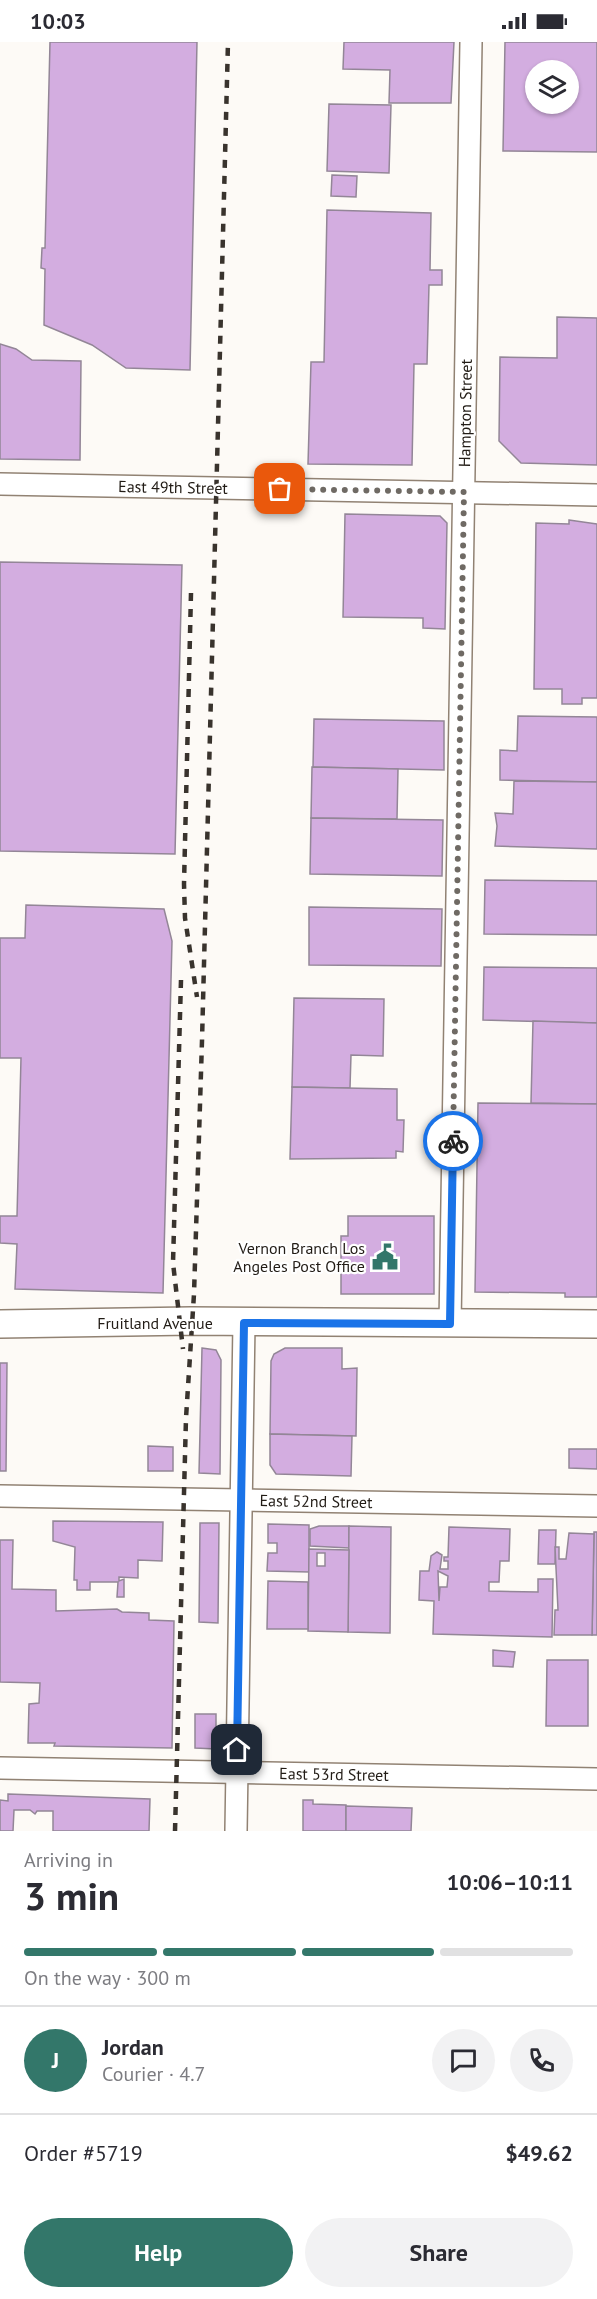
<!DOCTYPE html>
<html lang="en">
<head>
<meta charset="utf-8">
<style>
	:root { --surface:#fff; --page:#f2f2f3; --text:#2b2b33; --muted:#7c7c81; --line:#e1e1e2; --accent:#33776a }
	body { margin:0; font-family:"PT Sans",sans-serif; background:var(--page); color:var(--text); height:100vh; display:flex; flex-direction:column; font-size:22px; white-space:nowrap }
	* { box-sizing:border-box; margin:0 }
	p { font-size:20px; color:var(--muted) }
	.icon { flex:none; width:33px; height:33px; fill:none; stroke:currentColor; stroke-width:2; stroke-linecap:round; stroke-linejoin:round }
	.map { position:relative; height:1789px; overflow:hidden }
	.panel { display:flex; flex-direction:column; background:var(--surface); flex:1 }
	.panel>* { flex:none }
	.controls { position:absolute; left:525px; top:18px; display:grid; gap:12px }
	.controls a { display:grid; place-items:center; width:54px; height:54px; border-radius:50%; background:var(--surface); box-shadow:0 2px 4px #0004; font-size:30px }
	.pin { position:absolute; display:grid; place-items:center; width:51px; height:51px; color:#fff; margin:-26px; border-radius:12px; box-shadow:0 3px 9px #0006 }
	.courier { position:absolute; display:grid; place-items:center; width:60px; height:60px; margin:-30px; border:4px solid #1a73e8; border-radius:50%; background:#fff; color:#222; box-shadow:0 2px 8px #0007 }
	.headline em { font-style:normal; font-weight:600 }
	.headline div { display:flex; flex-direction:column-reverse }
	.headline { display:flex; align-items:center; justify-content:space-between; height:102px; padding:0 24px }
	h1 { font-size:39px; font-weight:600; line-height:45px }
	.bar { display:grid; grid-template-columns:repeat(4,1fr); gap:9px 6px; align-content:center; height:72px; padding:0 24px }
	.bar i { height:8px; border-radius:4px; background:var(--line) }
	.bar .selected { background:var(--accent) }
	.bar p { grid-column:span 4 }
	.line { display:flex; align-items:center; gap:15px; padding:0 24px; border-top:2px solid var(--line) }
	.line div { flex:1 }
	.round { display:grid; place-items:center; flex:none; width:63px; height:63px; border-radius:32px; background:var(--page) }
	.cta { display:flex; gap:12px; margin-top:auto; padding:12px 24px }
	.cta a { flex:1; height:69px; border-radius:36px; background:var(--accent); color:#fff; font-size:24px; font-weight:600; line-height:69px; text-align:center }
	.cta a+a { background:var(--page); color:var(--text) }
	.status { display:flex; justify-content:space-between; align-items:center; height:42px; padding:0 30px; background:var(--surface); direction:ltr }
	.status svg { height:16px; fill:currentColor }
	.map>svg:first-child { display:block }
</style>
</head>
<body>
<div class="status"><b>10:03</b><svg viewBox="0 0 49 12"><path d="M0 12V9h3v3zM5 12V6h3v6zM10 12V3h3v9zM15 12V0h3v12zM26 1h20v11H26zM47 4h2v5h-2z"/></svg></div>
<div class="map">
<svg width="597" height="1789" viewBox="0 0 597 1789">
	<rect width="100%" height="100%" fill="#fdfaf6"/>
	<g fill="#d3ade0" stroke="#938697" stroke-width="1.5" fill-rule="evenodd">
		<path d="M 50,0 L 197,0 L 190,328 L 126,326 L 92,303 L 44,283 L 45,227 L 41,226 L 42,206 L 45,206 Z"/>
		<path d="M 344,0 L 454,0 L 451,61 L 389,61 L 390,28 L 343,27 Z"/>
		<path d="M 505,0 L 597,0 L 597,110 L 503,109 ZM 536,28 L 568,28 L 568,62 L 536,62 Z"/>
		<path d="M 329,62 L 391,63 L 389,131 L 327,129 Z"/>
		<path d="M 332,133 L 357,134 L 356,155 L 331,154 Z"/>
		<path d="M 327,168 L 431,171 L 430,228 L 442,228 L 442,243 L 429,243 L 427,322 L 414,322 L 412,423 L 308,422 L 311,320 L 324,320 Z"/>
		<path d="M 557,275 L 597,276 L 597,423 L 521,421 L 499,399 L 500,315 L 557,316 Z"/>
		<path d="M 0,302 L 16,307 L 32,318 L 81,319 L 80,418 L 0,417 Z"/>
		<path d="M 345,472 L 440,474 L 447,481 L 445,587 L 423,586 L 423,576 L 343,575 Z"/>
		<path d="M 569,478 L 597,482 L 597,656 L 582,656 L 582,662 L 562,662 L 562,647 L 534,647 L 536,481 L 569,482 Z"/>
		<path d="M 0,520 L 182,523 L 175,812 L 0,809 Z"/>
		<path d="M 518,674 L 597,675 L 597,740 L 500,738 L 500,708 L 517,709 Z"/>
		<path d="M 314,677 L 444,679 L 444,728 L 313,725 Z"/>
		<path d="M 312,725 L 398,727 L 397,777 L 311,776 Z"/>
		<path d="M 514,739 L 597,740 L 597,807 L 495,804 L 497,784 L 495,771 L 513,772 Z"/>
		<path d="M 311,776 L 443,778 L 442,834 L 310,832 Z"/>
		<path d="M 485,838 L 597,839 L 597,893 L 484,892 Z"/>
		<path d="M 26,863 L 164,867 L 172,899 L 163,1251 L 15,1247 L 17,1202 L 0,1201 L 0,1174 L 17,1174 L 21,1016 L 0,1016 L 0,896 L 25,896 Z"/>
		<path d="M 309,865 L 442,867 L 441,924 L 309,923 Z"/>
		<path d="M 484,925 L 597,926 L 597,981 L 483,978 Z"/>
		<path d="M 294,956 L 384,957 L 383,1014 L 351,1013 L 350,1046 L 292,1045 Z"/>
		<path d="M 533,979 L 597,981 L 597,1062 L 531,1061 Z"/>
		<path d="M 292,1045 L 397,1047 L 397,1078 L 404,1078 L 403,1110 L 396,1109 L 396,1116 L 290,1117 Z"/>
		<path d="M 478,1061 L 597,1062 L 597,1255 L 565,1255 L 565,1251 L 475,1250 Z"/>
		<path d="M 348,1174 L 434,1174 L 434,1252 L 341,1252 L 341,1194 L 348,1194 Z"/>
		<path d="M 202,1306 L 216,1308 L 221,1318 L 220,1432 L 199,1431 Z"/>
		<path d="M 342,1306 L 342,1327 L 357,1326 L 356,1394 L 270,1392 L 271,1319 L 274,1312 L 285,1306 Z"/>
		<path d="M 0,1321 L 7,1321 L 6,1429 L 0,1429 Z"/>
		<path d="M 270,1392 L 352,1394 L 351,1434 L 276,1432 L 270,1423 Z"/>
		<path d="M 148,1404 L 173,1405 L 173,1429 L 148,1429 Z"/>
		<path d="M 569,1407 L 597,1407 L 597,1427 L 569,1426 Z"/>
		<path d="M 53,1479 L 163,1480 L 162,1519 L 138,1518 L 138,1536 L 119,1535 L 119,1539 L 124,1537 L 124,1555 L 117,1555 L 118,1540 L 90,1540 L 90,1548 L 77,1548 L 77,1538 L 74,1538 L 75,1505 L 53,1499 Z"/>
		<path d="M 200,1481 L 219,1481 L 218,1581 L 199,1580 Z"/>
		<path d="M 268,1482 L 309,1483 L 309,1530 L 267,1529 L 268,1511 L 277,1511 L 277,1501 L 268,1501 Z"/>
		<path d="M 319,1484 L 349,1484 L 349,1506 L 310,1504 L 310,1487 Z"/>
		<path d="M 349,1484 L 391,1485 L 390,1591 L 348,1590 Z"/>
		<path d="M 449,1485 L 510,1487 L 509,1519 L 500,1519 L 499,1540 L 489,1540 L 489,1549 L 538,1550 L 538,1537 L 553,1537 L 552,1595 L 433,1592 L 434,1559 L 419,1558 L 420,1529 L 429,1529 L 431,1514 L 437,1510 L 442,1513 L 440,1527 L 448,1527 L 448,1519 L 444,1519 L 444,1515 L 448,1515 ZM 438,1529 L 448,1534 L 447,1545 L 440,1545 L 439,1559 Z"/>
		<path d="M 539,1488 L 556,1488 L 555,1522 L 538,1522 Z"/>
		<path d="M 594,1490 L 597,1490 L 597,1593 L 592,1593 Z"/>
		<path d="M 569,1491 L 594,1492 L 592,1593 L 554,1593 L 555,1568 L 558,1568 L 555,1505 L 559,1505 L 559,1517 L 566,1517 Z"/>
		<path d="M 0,1498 L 13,1498 L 12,1547 L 56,1548 L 56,1569 L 117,1567 L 122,1570 L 149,1571 L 149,1578 L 174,1579 L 172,1706 L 54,1704 L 55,1701 L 28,1701 L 29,1662 L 39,1661 L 40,1641 L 0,1640 Z"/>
		<path d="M 309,1507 L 349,1508 L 348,1590 L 308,1589 ZM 317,1511 L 325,1511 L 325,1524 L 317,1524 Z"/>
		<path d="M 268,1539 L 308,1540 L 308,1587 L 267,1587 Z"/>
		<path d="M 493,1608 L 515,1610 L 513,1625 L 493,1624 Z"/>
		<path d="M 547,1618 L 588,1618 L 588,1684 L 546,1684 Z"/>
		<path d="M 195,1672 L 216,1672 L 216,1707 L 195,1706 Z"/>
		<path d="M 8,1752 L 150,1757 L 149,1789 L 53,1789 L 53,1769 L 37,1769 L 35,1772 L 30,1768 L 14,1768 L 13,1789 L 0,1789 L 0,1758 L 8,1759 Z"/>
		<path d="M 303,1758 L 313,1758 L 313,1762 L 346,1763 L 346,1789 L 303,1789 Z"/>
		<path d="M 346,1764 L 412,1766 L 411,1789 L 346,1789 Z"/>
	</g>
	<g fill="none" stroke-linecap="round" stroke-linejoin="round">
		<g stroke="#918273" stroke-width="24">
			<g id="minor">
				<path d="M 0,442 L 597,453"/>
				<path d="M 450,1282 L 471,0"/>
				<path d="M 0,1454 L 597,1464"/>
				<path d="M 0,1726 L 597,1737"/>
				<path d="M 236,1789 L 244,1281"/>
			</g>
		</g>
		<g stroke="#918273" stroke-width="30">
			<path id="tertiary" d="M 0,1282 L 191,1279 L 597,1282"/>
		</g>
		<use href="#minor" stroke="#fff" stroke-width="21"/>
		<use href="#tertiary" stroke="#fff" stroke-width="27"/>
		<g stroke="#39332d" stroke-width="4.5" stroke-dasharray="8 8" stroke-linecap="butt">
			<path d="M 191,551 L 184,842 L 185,876 L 197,955"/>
			<path d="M 181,938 L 173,1221 L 183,1307"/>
			<path d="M 175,1789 L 186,1376 L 194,1252 L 202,999 L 228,0"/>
		</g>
	</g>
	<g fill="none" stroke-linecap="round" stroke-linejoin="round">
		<path stroke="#6f6a64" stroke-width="6" stroke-dasharray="0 10.8" d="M 280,447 L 464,450 L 453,1099"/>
		<path stroke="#1a73e8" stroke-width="8" d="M 237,1708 L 244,1281 L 450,1282 L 453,1099"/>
	</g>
	<defs>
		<g id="civic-bare" transform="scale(2.07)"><path d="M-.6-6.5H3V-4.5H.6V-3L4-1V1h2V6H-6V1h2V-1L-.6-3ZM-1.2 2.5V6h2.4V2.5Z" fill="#33776a" stroke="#fff" stroke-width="2.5" paint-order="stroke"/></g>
	</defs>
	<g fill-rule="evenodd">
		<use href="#civic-bare" x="385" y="1215"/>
	</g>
	<g text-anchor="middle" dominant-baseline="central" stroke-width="4.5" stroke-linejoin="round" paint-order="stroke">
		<g font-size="16" fill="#221c16" stroke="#fff">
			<text transform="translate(465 371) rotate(-89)">Hampton Street</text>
			<text transform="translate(173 445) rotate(1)">East 49th Street</text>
			<text x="155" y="1281">Fruitland Avenue</text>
			<text transform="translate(316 1459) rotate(1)">East 52nd Street</text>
			<text transform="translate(334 1732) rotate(1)">East 53rd Street</text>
		</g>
		<g font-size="16" fill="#221c16" stroke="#fff" text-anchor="end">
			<text x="365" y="1206">Vernon Branch Los<tspan x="365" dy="18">Angeles Post Office</tspan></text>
		</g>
	</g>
</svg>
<div class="controls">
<a><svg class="icon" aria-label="layers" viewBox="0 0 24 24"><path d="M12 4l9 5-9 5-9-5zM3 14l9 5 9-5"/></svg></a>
</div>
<div class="pin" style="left:280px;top:447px;background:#ea580c"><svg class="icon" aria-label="bag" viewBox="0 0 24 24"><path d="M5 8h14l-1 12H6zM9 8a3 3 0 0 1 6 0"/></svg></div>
<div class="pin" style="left:237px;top:1708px;background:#1f2937"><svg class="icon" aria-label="home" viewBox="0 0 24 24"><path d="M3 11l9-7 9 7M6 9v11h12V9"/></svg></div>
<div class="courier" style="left:453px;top:1099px"><svg class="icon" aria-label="bike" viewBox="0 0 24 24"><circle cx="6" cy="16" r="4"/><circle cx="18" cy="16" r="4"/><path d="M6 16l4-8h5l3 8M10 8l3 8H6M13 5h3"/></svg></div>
</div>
<section class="panel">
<div class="headline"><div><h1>3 min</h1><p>Arriving in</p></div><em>10:06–10:11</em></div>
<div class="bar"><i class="selected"></i><i class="selected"></i><i class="selected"></i><i></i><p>On the way · 300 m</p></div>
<div class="line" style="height:108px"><b class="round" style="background:var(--accent);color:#fff">J</b><div><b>Jordan</b><p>Courier · 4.7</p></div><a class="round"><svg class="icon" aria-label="chat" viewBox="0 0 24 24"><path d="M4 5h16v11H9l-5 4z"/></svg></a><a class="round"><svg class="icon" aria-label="phone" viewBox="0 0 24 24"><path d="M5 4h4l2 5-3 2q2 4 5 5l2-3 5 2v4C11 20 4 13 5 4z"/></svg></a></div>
<div class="line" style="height:78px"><div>Order #5719</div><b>$49.62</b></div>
<div class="cta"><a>Help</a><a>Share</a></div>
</section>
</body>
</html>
